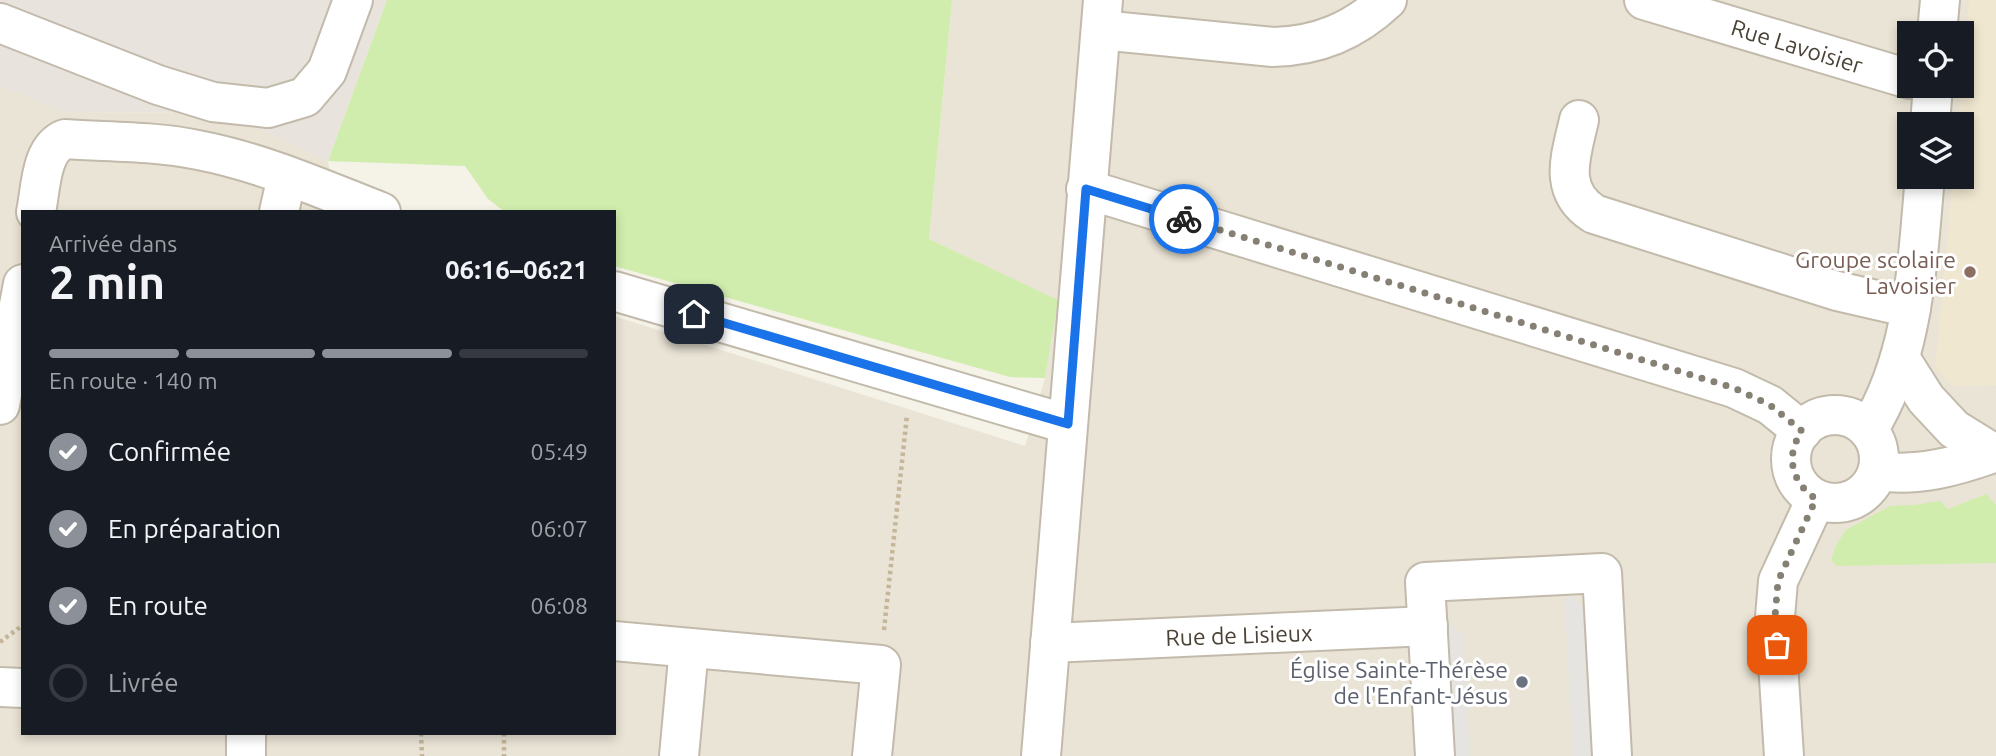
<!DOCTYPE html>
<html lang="fr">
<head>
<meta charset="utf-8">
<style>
	:root { --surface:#171b24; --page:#20242c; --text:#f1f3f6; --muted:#9ea1a6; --line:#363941; --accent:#8c9099 }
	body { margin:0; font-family:Ubuntu,sans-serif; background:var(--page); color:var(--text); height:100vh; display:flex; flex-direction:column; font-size:26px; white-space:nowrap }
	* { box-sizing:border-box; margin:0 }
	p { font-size:23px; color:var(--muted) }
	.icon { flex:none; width:38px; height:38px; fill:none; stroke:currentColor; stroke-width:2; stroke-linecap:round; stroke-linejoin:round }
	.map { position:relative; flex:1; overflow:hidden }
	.sheet { position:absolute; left:21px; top:210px; width:595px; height:525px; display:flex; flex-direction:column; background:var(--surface); border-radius:0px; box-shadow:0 4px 10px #0003 }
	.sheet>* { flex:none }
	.tools { position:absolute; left:1897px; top:21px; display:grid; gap:14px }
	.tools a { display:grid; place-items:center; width:77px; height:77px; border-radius:0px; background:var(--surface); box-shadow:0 4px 10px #0003; font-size:35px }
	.pin { position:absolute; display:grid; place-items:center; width:60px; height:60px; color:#fff; margin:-30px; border-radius:14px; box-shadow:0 4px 10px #0006 }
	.courier { position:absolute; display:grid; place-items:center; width:70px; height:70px; margin:-35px; border:5px solid #1a73e8; border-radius:50%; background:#fff; color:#222; box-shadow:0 2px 9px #0007 }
	.headline em { font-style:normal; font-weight:700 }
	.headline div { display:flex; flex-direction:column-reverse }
	.headline { display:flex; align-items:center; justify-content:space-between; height:119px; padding:0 28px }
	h1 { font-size:46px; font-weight:700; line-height:52px }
	.bar { display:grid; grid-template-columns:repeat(4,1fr); gap:10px 7px; align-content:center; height:84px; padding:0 28px }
	.bar i { height:9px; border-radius:5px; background:var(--line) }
	.bar .selected { background:var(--accent) }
	.bar p { grid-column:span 4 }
	ol { padding:0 28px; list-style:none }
	li { display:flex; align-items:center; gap:21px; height:77px }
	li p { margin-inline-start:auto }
	li .icon { padding:7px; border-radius:50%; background:var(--accent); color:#fff; stroke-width:4 }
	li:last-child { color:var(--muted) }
	li i { width:38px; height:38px; border:4px solid var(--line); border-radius:50% }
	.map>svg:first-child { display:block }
</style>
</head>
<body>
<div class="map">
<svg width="1996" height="756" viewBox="0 0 1996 756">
	<rect width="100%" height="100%" fill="#f5f2e8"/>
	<path fill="#eae4d6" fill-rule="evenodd" d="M 952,0 L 1996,0 L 1996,756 L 0,756 L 0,85 L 63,112 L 225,113 L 328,161 L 336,212 L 23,212 L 23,733 L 614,733 L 614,316 L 1025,446 L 1045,378 L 1057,300 L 929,239 ZM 1909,33 L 1962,33 L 1962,86 L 1909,86 ZM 1909,124 L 1962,124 L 1962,177 L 1909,177 Z"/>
	<path fill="#e8e3dd" d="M 0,0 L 387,0 L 328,161 L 225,113 L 63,112 L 0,85 Z"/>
	<path fill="#f0e7d1" d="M 1969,0 L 1996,0 L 1996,385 L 1953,386 L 1935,367 L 1953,177 L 1962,177 L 1962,124 L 1958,124 Z"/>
	<g fill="#d0edad">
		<path d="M 387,0 L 952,0 L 929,239 L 1058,300 L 1045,378 L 1010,377 L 614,266 L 614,212 L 505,212 L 488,199 L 465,166 L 328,161 Z"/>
		<path d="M 1986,494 L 1996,505 L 1996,563 L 1837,566 L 1831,560 L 1836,545 L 1846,530 L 1890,506 L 1914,505 L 1940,501 L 1948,509 Z"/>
	</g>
	<g fill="#e6e4e0">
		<path d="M 1564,589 L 1594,617 L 1602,756 L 1573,756 Z"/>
		<path d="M 1433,607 L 1463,635 L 1470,756 L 1442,756 Z"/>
	</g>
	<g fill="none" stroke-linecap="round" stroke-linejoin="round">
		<g stroke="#c2baaa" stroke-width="42">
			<g id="minor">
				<path d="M 1644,0 L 1909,79"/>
				<path d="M 0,23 L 158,85 L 213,102 L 268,108 L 305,97 L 327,71 L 353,0"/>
				<path d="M 1101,30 L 1273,47 C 1318,46 1354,31 1387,0"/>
				<path d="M 1937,33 L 1940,0"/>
				<path d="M 1579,120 C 1571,156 1557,190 1594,214 L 1837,291 L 1911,308"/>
				<path d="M 1930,124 L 1933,86"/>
				<path d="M 1086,189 L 1734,388 L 1770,405 L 1802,431"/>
				<path d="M 36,212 C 41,189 40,149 65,139 C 109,142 155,141 198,150 C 261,162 322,189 381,212"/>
				<path d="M 279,212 L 287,176"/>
				<path d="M 614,291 L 1067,424"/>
				<path d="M 1900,358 L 1926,399 L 1954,429 L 1993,453"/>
				<path d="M 0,405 L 23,284"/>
				<circle cx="1835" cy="459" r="44"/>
				<path d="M 1868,430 C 1915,356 1917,261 1925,177"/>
				<path d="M 1878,471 C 1918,477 1958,466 1996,452"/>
				<path d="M 614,641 L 881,665 L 872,756"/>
				<path d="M 1050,643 L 1428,626"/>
				<path d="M 0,687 L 23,688"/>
				<path d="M 246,756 L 246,733"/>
				<path d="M 679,756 L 689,648"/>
				<path d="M 1041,756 L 1103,0"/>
				<path d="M 1435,756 L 1425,582 L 1602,573 L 1612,756"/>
				<path d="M 1784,756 L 1775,617 L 1778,581 L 1816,499"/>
			</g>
		</g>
		<g stroke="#c5b699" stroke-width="4.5" stroke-dasharray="3.5 3.5" stroke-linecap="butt">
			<path d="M 884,630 L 907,415"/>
			<path d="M 0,642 L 23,625"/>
			<path d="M 421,733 L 422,756"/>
			<path d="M 504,733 L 504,756"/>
		</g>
		<use href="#minor" stroke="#fff" stroke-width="38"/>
	</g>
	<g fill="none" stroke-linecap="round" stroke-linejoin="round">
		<path stroke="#868074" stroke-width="7" stroke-dasharray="0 12.6" d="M 1184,219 L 1734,388 L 1770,405 L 1802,431 C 1785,455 1791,482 1816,499 L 1778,581 L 1775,617 L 1777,645"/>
		<path stroke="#1a73e8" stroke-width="9" d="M 694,314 L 1068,424 L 1086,189 L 1184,219"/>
	</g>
	<circle fill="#8d6e63" stroke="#fff" stroke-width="2.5" cx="1970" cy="272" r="7"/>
	<circle fill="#6b7280" stroke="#fff" stroke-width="2.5" cx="1522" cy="682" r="7"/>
	<g text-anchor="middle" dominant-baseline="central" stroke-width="6" stroke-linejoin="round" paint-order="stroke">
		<g font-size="23" fill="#4a4236" stroke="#fff">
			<text transform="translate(1797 46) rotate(17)">Rue Lavoisier</text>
			<text transform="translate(1239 635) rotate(-2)">Rue de Lisieux</text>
		</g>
		<g font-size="23" fill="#785e54" stroke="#fff" text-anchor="end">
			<text x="1956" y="259">Groupe scolaire<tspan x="1956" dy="26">Lavoisier</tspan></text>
		</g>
		<g font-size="23" fill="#5b616d" stroke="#fff" text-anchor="end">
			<text x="1508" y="669">Église Sainte-Thérèse<tspan x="1508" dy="26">de l'Enfant-Jésus</tspan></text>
		</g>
	</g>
</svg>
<div class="tools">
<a><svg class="icon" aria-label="locate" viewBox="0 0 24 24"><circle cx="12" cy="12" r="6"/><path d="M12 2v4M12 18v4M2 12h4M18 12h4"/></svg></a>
<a><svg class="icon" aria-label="layers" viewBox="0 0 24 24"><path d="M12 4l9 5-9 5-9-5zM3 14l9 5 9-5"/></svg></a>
</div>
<div class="pin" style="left:1777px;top:645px;background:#ea580c"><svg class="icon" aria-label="bag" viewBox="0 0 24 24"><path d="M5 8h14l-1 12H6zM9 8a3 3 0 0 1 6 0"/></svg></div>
<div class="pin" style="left:694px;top:314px;background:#1f2937"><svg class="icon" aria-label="home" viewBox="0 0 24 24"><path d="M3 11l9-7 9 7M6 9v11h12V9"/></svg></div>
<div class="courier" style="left:1184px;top:219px"><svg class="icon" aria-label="bike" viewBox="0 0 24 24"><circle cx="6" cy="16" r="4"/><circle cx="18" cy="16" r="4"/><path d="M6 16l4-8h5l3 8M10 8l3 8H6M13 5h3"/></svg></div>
<section class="sheet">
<div class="headline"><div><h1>2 min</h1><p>Arrivée dans</p></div><em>06:16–06:21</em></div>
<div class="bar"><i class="selected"></i><i class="selected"></i><i class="selected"></i><i></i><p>En route · 140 m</p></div>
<ol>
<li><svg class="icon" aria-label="check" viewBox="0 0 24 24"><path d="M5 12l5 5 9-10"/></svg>Confirmée<p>05:49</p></li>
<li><svg class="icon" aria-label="check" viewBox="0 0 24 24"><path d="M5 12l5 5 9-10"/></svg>En préparation<p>06:07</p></li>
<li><svg class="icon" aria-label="check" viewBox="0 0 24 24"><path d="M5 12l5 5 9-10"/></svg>En route<p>06:08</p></li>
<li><i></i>Livrée</li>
</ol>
</section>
</div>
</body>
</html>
